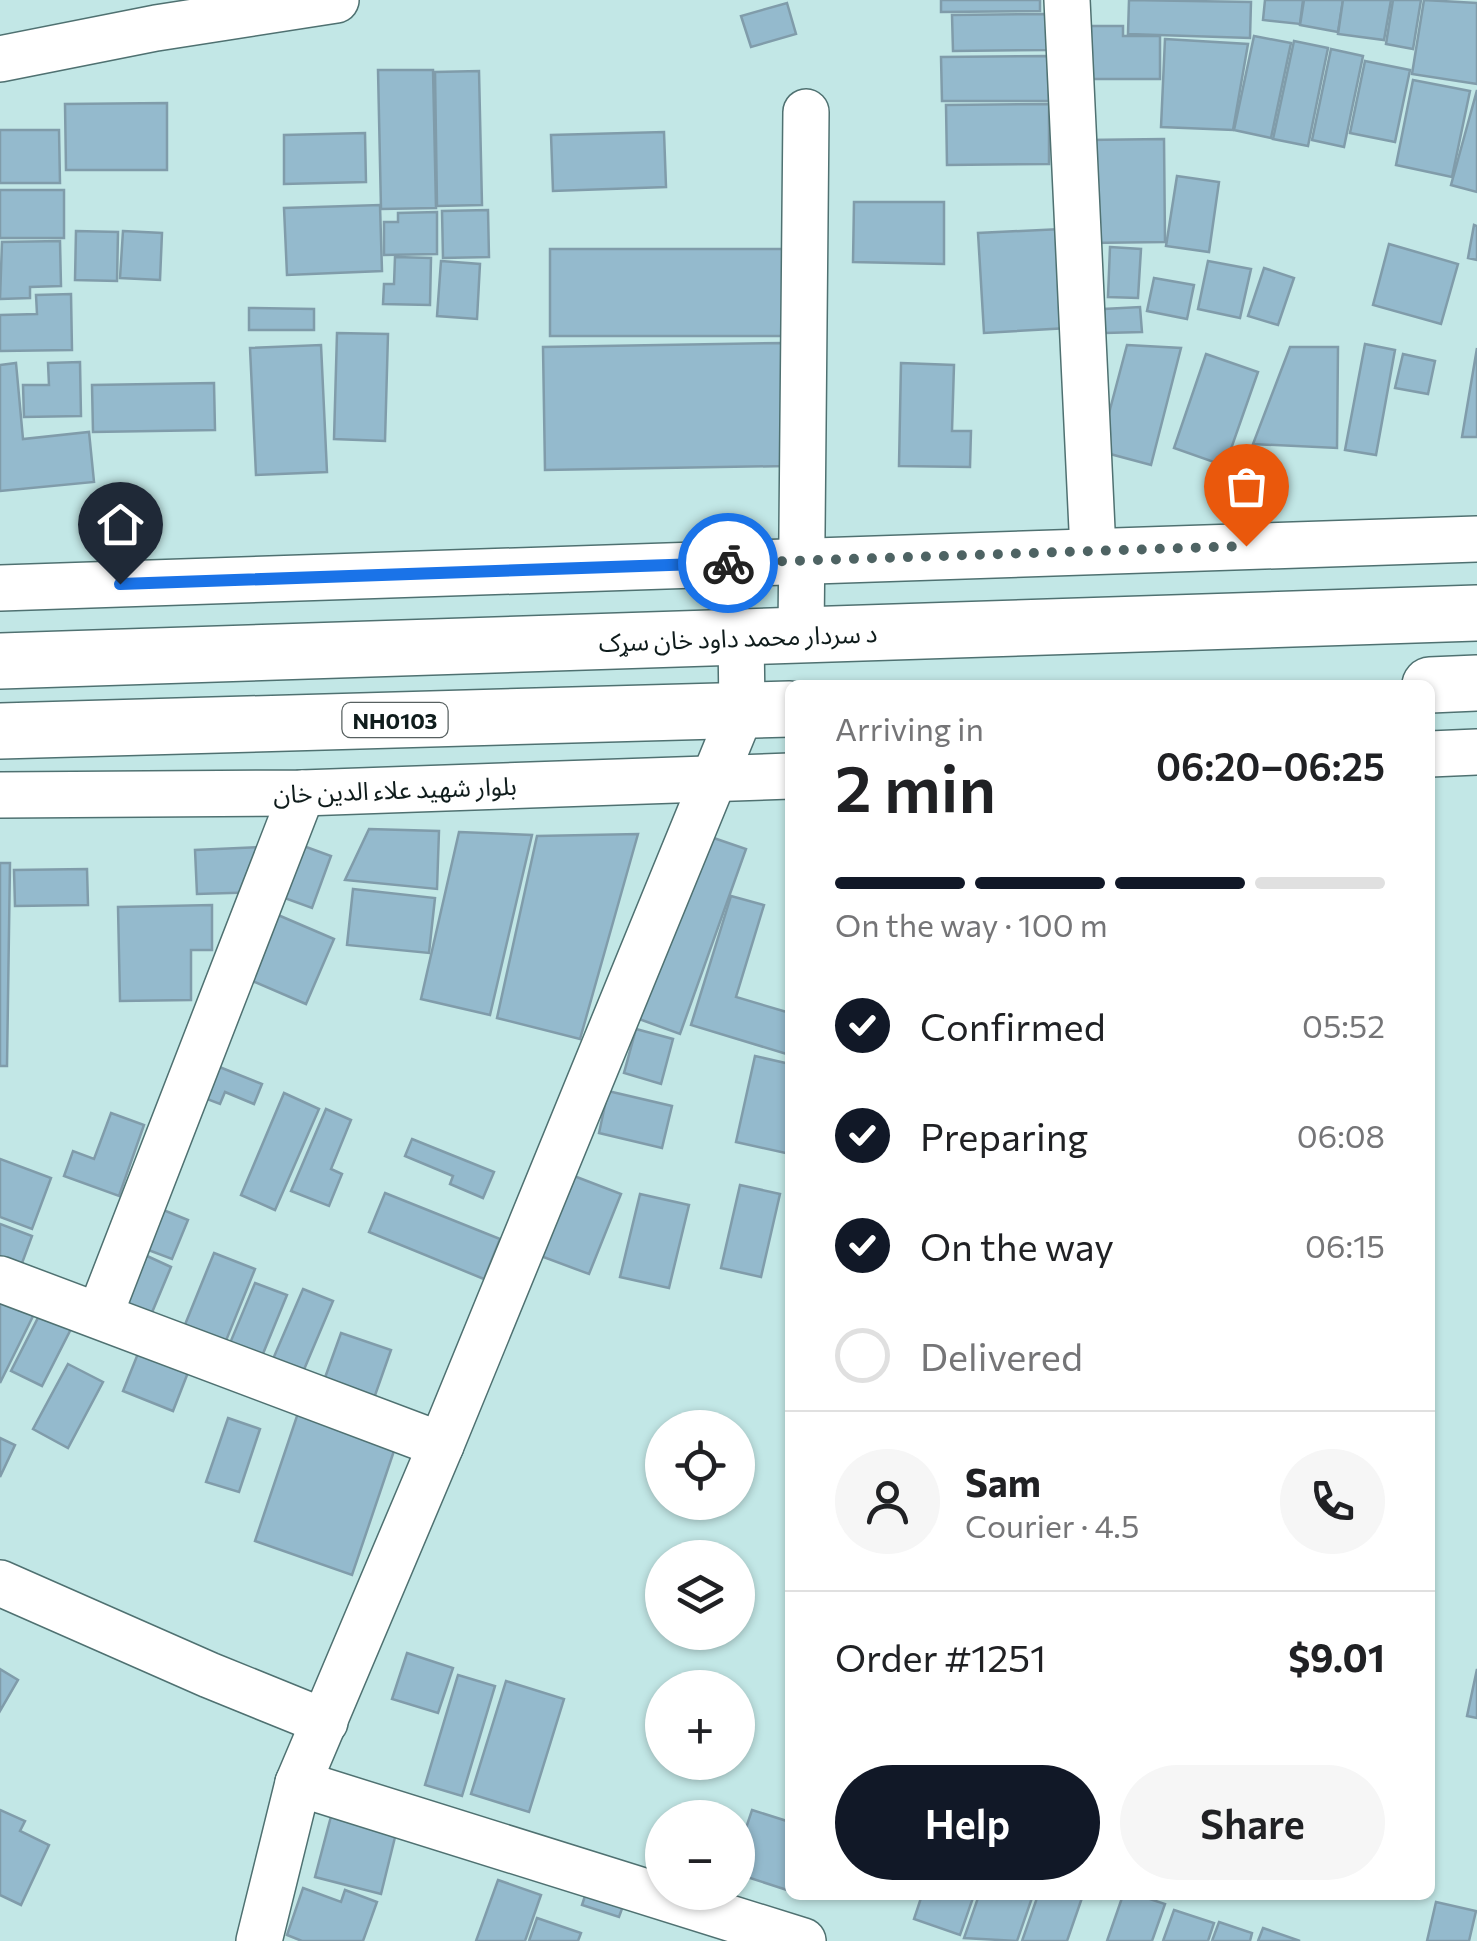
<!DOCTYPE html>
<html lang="en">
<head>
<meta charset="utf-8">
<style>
	:root { --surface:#fff; --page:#f6f6f6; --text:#202124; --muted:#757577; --line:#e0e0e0; --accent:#111827 }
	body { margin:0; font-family:Commissioner,"Noto Sans Arabic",sans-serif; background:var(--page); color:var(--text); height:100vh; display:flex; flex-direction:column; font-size:38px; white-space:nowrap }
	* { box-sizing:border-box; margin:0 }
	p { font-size:32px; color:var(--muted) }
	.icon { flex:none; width:55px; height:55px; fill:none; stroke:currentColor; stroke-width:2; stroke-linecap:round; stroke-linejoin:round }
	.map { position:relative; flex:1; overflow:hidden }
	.panel { position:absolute; left:785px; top:680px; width:650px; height:1220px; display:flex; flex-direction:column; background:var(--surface); border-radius:15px; box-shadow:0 2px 8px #0004 }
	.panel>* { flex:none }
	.controls { position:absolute; left:645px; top:1410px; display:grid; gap:20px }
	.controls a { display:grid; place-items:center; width:110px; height:110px; border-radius:50%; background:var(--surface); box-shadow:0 2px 8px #0004; font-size:50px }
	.pin { position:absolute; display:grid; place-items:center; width:85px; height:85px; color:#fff; margin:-102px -42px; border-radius:50% 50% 50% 0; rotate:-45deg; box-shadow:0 0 10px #0007 }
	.pin .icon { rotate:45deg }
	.courier { position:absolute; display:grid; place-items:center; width:100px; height:100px; margin:-50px; border:8px solid #1a73e8; border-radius:50%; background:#fff; color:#222; box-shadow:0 2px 12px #0007 }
	.headline em { font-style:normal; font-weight:600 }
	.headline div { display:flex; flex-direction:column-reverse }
	.headline { display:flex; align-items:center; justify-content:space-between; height:170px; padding:0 50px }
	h1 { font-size:65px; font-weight:600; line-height:75px }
	.bar { display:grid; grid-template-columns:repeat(4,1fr); gap:15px 10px; align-content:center; height:120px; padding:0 50px }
	.bar i { height:12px; border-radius:8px; background:var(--line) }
	.bar .on { background:var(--accent) }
	.bar p { grid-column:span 4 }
	.line { display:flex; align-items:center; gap:25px; padding:0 50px; border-top:2px solid var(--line) }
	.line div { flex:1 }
	.round { display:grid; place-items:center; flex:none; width:105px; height:105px; border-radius:52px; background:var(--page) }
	ol { padding:0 50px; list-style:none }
	li { display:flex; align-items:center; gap:30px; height:110px }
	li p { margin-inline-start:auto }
	li .icon { padding:10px; border-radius:50%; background:var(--accent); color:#fff; stroke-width:4 }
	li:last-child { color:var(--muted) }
	li i { width:55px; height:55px; border:5px solid var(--line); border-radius:50% }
	.primary-button { display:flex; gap:20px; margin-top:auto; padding:20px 50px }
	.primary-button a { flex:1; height:115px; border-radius:60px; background:var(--accent); color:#fff; font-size:40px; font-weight:600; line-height:115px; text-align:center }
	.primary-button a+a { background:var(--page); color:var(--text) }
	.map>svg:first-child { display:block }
</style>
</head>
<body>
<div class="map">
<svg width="1477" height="1941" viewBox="0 0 1477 1941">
	<rect width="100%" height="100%" fill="#c2e7e6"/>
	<g fill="#94bacd" stroke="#809caa" stroke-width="2.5">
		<path d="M 941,0 L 1040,0 L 1040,11 L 941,12 Z"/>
		<path d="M 1129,0 L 1251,2 L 1250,38 L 1128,34 Z"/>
		<path d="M 1265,0 L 1303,0 L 1300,24 L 1263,20 Z"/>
		<path d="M 1304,0 L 1343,0 L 1338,32 L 1300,25 Z"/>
		<path d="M 1343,0 L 1391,0 L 1384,40 L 1338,34 Z"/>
		<path d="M 1393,0 L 1421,0 L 1413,49 L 1386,44 Z"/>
		<path d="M 1424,0 L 1477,3 L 1477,84 L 1412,74 Z"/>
		<path d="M 787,3 L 796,34 L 751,47 L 741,16 Z"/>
		<path d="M 1047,14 L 1048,50 L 953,51 L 952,15 Z"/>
		<path d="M 1081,26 L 1123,26 L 1123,36 L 1160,36 L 1160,79 L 1081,79 Z"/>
		<path d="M 1254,36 L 1291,43 L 1271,138 L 1234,130 Z"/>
		<path d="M 1165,39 L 1248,44 L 1233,130 L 1161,127 Z"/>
		<path d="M 1294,41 L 1328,48 L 1308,146 L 1273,139 Z"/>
		<path d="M 1331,49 L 1363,56 L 1344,147 L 1312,140 Z"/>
		<path d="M 1049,56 L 1049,101 L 942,101 L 941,57 Z"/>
		<path d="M 1365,61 L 1410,70 L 1395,142 L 1350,133 Z"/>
		<path d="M 378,70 L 433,70 L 436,208 L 381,209 Z"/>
		<path d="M 479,71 L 482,205 L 437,206 L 435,72 Z"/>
		<path d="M 1413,80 L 1470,91 L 1452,177 L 1396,165 Z"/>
		<path d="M 1477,90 L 1477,192 L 1451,185 Z"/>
		<path d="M 167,103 L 167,170 L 66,170 L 65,104 Z"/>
		<path d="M 1049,104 L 1049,164 L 947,165 L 946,105 Z"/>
		<path d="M 0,130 L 59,130 L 60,183 L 0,183 Z"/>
		<path d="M 664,132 L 666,187 L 553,191 L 551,135 Z"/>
		<path d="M 365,133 L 366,182 L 284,184 L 284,135 Z"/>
		<path d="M 1164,139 L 1165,242 L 1087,243 L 1086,140 Z"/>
		<path d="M 1177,176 L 1219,182 L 1209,252 L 1166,246 Z"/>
		<rect x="0" y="190" width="64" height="48"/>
		<path d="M 854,202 L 944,202 L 944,264 L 853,262 Z"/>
		<path d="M 380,205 L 382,271 L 287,275 L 284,208 Z"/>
		<path d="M 488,210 L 489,257 L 443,258 L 442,211 Z"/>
		<path d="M 437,212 L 437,254 L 384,255 L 384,222 L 398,222 L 398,213 Z"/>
		<path d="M 1474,225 L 1477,226 L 1477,260 L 1468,258 Z"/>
		<path d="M 1061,229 L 1068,328 L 984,333 L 978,233 Z"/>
		<path d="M 76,231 L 118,232 L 117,281 L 75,280 Z"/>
		<path d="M 123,231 L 162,233 L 160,280 L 120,278 Z"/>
		<path d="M 60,241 L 61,286 L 30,287 L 30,298 L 0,299 L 2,242 Z"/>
		<path d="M 1389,244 L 1458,264 L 1441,324 L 1373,305 Z"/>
		<path d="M 1110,247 L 1141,249 L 1138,298 L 1108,297 Z"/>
		<rect x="550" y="249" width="236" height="87"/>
		<path d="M 395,257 L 431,258 L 430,305 L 383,304 L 384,284 L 394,284 Z"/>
		<path d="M 441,261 L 480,264 L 477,319 L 437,316 Z"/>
		<path d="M 1208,261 L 1251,269 L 1240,318 L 1198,309 Z"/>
		<path d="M 1264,268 L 1294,278 L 1278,325 L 1248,316 Z"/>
		<path d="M 1154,278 L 1194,285 L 1187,319 L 1147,311 Z"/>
		<path d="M 71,294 L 72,350 L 0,351 L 0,315 L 37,314 L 36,295 Z"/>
		<path d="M 1140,307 L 1142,332 L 1105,333 L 1104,309 Z"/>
		<path d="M 249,308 L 314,309 L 314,330 L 249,330 Z"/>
		<path d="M 337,333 L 388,334 L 385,441 L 334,439 Z"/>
		<path d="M 783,343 L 786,466 L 545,470 L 543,347 Z"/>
		<path d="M 1365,344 L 1395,350 L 1376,455 L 1345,450 Z"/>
		<path d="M 321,345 L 327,472 L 256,475 L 250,348 Z"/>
		<path d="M 1127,345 L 1181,348 L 1151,465 L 1099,451 Z"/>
		<path d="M 1290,347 L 1338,347 L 1337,448 L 1253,444 Z"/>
		<path d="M 1477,348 L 1477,437 L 1462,437 Z"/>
		<path d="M 1206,354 L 1258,372 L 1225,466 L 1174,448 Z"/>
		<path d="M 1403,354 L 1435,361 L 1428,394 L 1395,388 Z"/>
		<path d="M 80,362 L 81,416 L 24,417 L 23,385 L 49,385 L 48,363 Z"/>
		<path d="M 16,363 L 23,439 L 89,432 L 94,482 L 0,491 L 0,365 Z"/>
		<path d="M 901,363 L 954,365 L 952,431 L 971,431 L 970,467 L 899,466 Z"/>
		<path d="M 214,383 L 215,430 L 93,432 L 92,385 Z"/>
		<path d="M 369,829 L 439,831 L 437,889 L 345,880 Z"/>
		<path d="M 459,832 L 532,835 L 490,1015 L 421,999 Z"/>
		<path d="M 638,834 L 580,1039 L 497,1018 L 537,836 Z"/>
		<path d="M 705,835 L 746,849 L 680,1034 L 639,1019 Z"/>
		<path d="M 298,844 L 331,856 L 312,908 L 279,896 Z"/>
		<path d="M 259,847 L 260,892 L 197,894 L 195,850 Z"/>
		<path d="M 0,863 L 10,863 L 7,1066 L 0,1066 Z"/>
		<path d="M 87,869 L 88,905 L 15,906 L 14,870 Z"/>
		<path d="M 353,889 L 435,898 L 429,953 L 347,945 Z"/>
		<path d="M 731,896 L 764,905 L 736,997 L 790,1013 L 790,1055 L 691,1025 Z"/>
		<path d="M 212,905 L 212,950 L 191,950 L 191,1000 L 120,1001 L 118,907 Z"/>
		<path d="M 271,912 L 334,939 L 306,1004 L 243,977 Z"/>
		<path d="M 636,1029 L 673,1039 L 661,1084 L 624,1073 Z"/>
		<path d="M 755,1056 L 790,1064 L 790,1154 L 736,1142 Z"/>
		<path d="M 207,1062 L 262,1084 L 254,1104 L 225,1092 L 220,1104 L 194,1094 Z"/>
		<path d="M 608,1091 L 672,1106 L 662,1148 L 599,1133 Z"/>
		<path d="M 284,1093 L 319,1109 L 275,1210 L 241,1195 Z"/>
		<path d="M 326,1109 L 351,1120 L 331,1169 L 342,1174 L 329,1206 L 291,1191 Z"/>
		<path d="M 111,1113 L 144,1125 L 119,1196 L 64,1176 L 73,1151 L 94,1159 Z"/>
		<path d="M 412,1139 L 494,1172 L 483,1198 L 450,1184 L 453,1176 L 405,1156 Z"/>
		<path d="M 0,1159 L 51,1178 L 32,1229 L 0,1217 Z"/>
		<path d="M 561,1171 L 621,1194 L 589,1274 L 530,1252 Z"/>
		<path d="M 740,1185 L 780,1194 L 761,1277 L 721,1268 Z"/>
		<path d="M 385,1193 L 500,1239 L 484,1279 L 369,1232 Z"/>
		<path d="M 640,1194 L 689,1205 L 669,1288 L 620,1277 Z"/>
		<path d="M 151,1205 L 188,1220 L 172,1259 L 135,1245 Z"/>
		<path d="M 0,1224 L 32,1236 L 21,1266 L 0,1258 Z"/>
		<path d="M 134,1250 L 171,1267 L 148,1322 L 110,1306 Z"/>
		<path d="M 214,1253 L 255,1269 L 223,1348 L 182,1332 Z"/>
		<path d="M 255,1283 L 287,1295 L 260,1361 L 228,1348 Z"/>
		<path d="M 303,1289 L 333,1301 L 300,1379 L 270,1366 Z"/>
		<path d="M 0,1300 L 36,1310 L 0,1383 Z"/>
		<path d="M 44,1306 L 75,1321 L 42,1386 L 11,1371 Z"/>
		<path d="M 341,1333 L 391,1350 L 372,1404 L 322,1386 Z"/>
		<path d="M 139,1351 L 189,1370 L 173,1411 L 123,1391 Z"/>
		<path d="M 68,1364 L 103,1382 L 68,1448 L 33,1429 Z"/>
		<path d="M 299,1410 L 397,1442 L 352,1575 L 255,1541 Z"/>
		<path d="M 228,1418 L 260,1429 L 239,1492 L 206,1482 Z"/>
		<path d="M 0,1438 L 15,1445 L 0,1477 Z"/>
		<path d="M 407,1653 L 453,1668 L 438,1713 L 392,1699 Z"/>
		<path d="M 0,1669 L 18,1680 L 0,1711 Z"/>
		<path d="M 1477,1669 L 1477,1718 L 1467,1716 Z"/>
		<path d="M 458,1675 L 495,1686 L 462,1796 L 425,1785 Z"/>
		<path d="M 506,1681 L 564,1699 L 529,1812 L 471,1794 Z"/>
		<path d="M 334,1805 L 399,1821 L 381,1894 L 315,1877 Z"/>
		<path d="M 0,1810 L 25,1821 L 20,1831 L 49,1845 L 21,1905 L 0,1895 Z"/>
		<path d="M 752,1810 L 790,1822 L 790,1891 L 738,1874 L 738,1852 Z"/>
		<path d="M 498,1880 L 541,1895 L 525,1941 L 476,1941 Z"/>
		<path d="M 590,1881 L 627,1895 L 619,1917 L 582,1905 Z"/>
		<path d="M 303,1888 L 341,1902 L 345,1890 L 377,1902 L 363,1941 L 302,1941 L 287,1935 Z"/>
		<path d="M 922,1895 L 974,1895 L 960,1935 L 914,1919 Z"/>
		<path d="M 979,1895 L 1033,1895 L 1017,1941 L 964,1938 Z"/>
		<path d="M 1038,1895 L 1083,1895 L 1067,1941 L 1022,1941 Z"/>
		<path d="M 1123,1895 L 1138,1895 L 1165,1904 L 1152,1941 L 1107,1941 Z"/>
		<path d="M 1436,1902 L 1476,1911 L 1469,1941 L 1427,1941 Z"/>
		<path d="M 1174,1910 L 1214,1923 L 1208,1941 L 1163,1941 Z"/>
		<path d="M 537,1918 L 581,1933 L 578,1941 L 529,1941 Z"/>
		<path d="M 1219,1922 L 1252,1933 L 1250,1941 L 1212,1941 Z"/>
		<path d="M 1263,1928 L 1300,1941 L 1258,1941 Z"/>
	</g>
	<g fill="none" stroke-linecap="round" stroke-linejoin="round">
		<g stroke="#4f7171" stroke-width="48">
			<g id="minor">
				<path d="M 1067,0 L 1093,551"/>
				<path d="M 0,59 L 156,28 L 336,0"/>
				<path d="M 0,588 L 1477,539"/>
				<path d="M 801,635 L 806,112"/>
				<path d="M 1430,754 L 1477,752"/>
				<path d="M 0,795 L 302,793 L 790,776"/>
				<path d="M 0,1279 L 441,1445"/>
				<path d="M 100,1314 L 302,793"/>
				<path d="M 0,1583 L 209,1675 L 325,1722"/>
				<path d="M 298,1783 L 803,1941"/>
				<path d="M 259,1941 L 298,1783 L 441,1445 L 742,710 L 741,636"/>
			</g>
		</g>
		<g stroke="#4f7171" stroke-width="58">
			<g id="highway">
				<path d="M 0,661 L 1477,613"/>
				<path d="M 1430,685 L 1477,683"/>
				<path d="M 0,731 L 790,709"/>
			</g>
		</g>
		<use href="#minor" stroke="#fff" stroke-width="45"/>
		<use href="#highway" stroke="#fff" stroke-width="55"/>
	</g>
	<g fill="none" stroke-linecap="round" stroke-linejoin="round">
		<path stroke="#4e6363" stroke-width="10" stroke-dasharray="0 18" d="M 728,563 L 1246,546"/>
		<path stroke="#1a73e8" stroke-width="12" d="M 120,584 L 728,563"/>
	</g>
	<g text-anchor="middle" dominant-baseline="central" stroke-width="9" stroke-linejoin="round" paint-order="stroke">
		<rect fill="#fff" stroke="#576060" stroke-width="2.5" x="342.5" y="703" width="105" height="34" rx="8"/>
		<g font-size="22" font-weight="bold" fill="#0f1c1c">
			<text x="395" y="720">NH0103</text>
		</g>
		<g font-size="25" fill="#0f1c1c" stroke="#fff">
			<text transform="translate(738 637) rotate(-2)">د سردار محمد داود خان سړک</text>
			<text transform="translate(395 789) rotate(-2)">بلوار شهید علاء الدین خان</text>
		</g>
	</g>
</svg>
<div class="controls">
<a><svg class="icon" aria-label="locate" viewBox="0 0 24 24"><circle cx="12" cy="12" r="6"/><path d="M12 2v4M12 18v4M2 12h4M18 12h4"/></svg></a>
<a><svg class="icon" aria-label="layers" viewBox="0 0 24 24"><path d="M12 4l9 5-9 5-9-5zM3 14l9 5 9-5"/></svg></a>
<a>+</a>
<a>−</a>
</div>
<div class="pin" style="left:1246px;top:546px;background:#ea580c"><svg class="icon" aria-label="bag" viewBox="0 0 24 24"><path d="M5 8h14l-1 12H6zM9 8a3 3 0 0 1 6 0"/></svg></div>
<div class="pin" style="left:120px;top:584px;background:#1f2937"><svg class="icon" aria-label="home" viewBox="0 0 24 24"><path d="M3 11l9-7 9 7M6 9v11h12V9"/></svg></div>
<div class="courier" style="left:728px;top:563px"><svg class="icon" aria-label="bike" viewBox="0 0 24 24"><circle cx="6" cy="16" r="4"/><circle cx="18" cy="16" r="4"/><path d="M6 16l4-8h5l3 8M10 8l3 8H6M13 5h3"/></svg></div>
<section class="panel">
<div class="headline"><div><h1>2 min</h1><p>Arriving in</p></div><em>06:20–06:25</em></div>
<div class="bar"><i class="on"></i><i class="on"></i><i class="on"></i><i></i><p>On the way · 100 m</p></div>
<ol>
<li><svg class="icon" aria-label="check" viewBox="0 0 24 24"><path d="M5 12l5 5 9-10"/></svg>Confirmed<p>05:52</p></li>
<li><svg class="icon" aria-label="check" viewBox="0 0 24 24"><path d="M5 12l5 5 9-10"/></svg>Preparing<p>06:08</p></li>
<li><svg class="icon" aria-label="check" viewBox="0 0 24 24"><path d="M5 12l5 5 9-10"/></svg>On the way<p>06:15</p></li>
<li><i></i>Delivered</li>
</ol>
<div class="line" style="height:180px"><a class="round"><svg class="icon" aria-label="person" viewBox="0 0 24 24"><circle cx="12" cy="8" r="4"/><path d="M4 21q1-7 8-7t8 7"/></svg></a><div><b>Sam</b><p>Courier · 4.5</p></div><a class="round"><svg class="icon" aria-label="phone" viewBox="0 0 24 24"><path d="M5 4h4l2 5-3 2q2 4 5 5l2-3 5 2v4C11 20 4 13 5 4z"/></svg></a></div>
<div class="line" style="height:130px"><div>Order #1251</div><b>$9.01</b></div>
<div class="primary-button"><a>Help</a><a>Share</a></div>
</section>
</div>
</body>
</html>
